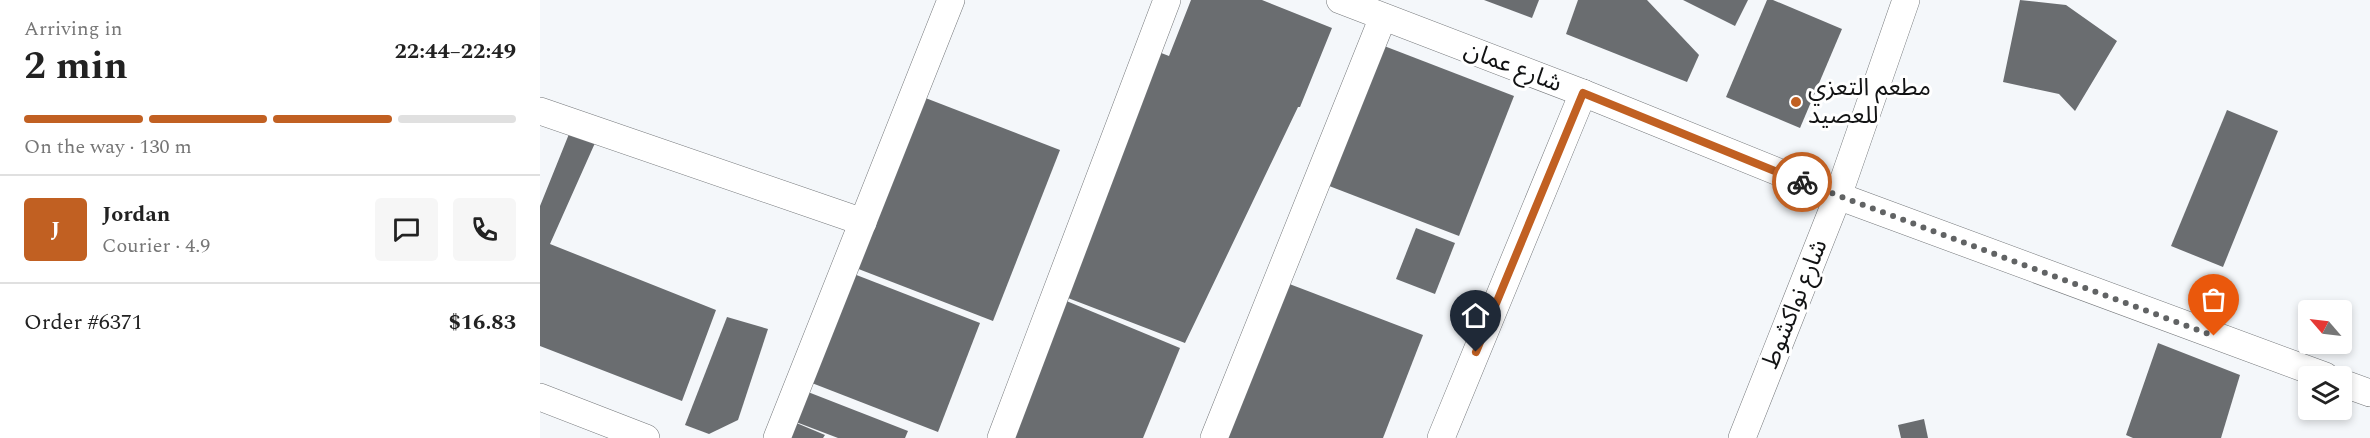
<!DOCTYPE html>
<html lang="en">
<head>
<meta charset="utf-8">
<style>
	:root { --surface:#fff; --page:#f6f6f6; --text:#222; --muted:#767676; --line:#e0e0e0; --accent:#c16022 }
	body { margin:0; font-family:Spectral,"Noto Sans Arabic",serif; background:var(--page); color:var(--text); height:100vh; display:flex; flex-direction:column; font-size:22px; white-space:nowrap }
	* { box-sizing:border-box; margin:0 }
	p { font-size:20px; color:var(--muted) }
	.icon { flex:none; width:33px; height:33px; fill:none; stroke:currentColor; stroke-width:2; stroke-linecap:round; stroke-linejoin:round }
	.map { position:relative; flex:1; overflow:hidden }
	.details { display:flex; flex-direction:column; background:var(--surface); width:540px }
	.details>* { flex:none }
	.needle { width:39px; rotate:298deg }
	.buttons { position:absolute; left:1758px; top:300px; display:grid; gap:12px }
	.buttons a { display:grid; place-items:center; width:54px; height:54px; border-radius:6px; background:var(--surface); box-shadow:0 3px 9px #0003; font-size:30px }
	.pin { position:absolute; display:grid; place-items:center; width:51px; height:51px; color:#fff; margin:-62px -26px; border-radius:50% 50% 50% 0; rotate:-45deg; box-shadow:0 0 6px #0007 }
	.pin .icon { rotate:45deg }
	.courier { position:absolute; display:grid; place-items:center; width:60px; height:60px; margin:-30px; border:4px solid #c16022; border-radius:50%; background:#fff; color:#222; box-shadow:0 2px 8px #0007 }
	.summary em { font-style:normal; font-weight:700 }
	.summary div { display:flex; flex-direction:column-reverse }
	.summary { display:flex; align-items:center; justify-content:space-between; height:102px; padding:0 24px }
	h1 { font-size:39px; font-weight:700; line-height:45px }
	.bar { display:grid; grid-template-columns:repeat(4,1fr); gap:9px 6px; align-content:center; height:72px; padding:0 24px }
	.bar i { height:8px; border-radius:4px; background:var(--line) }
	.bar .selected { background:var(--accent) }
	.bar p { grid-column:span 4 }
	.line { display:flex; align-items:center; gap:15px; padding:0 24px; border-top:2px solid var(--line) }
	.line div { flex:1 }
	.round { display:grid; place-items:center; flex:none; width:63px; height:63px; border-radius:6px; background:var(--page) }
	main { display:flex; flex:1; min-height:0 }
	.map>svg:first-child { display:block }
</style>
</head>
<body>
<main>
<section class="details">
<div class="summary"><div><h1>2 min</h1><p>Arriving in</p></div><em>22:44–22:49</em></div>
<div class="bar"><i class="selected"></i><i class="selected"></i><i class="selected"></i><i></i><p>On the way · 130 m</p></div>
<div class="line" style="height:108px"><b class="round" style="background:var(--accent);color:#fff">J</b><div><b>Jordan</b><p>Courier · 4.9</p></div><a class="round"><svg class="icon" aria-label="chat" viewBox="0 0 24 24"><path d="M4 5h16v11H9l-5 4z"/></svg></a><a class="round"><svg class="icon" aria-label="phone" viewBox="0 0 24 24"><path d="M5 4h4l2 5-3 2q2 4 5 5l2-3 5 2v4C11 20 4 13 5 4z"/></svg></a></div>
<div class="line" style="height:78px"><div>Order #6371</div><b>$16.83</b></div>
</section>
<div class="map">
<svg width="1830" height="438" viewBox="0 0 1830 438">
	<rect width="100%" height="100%" fill="#f4f7fa"/>
	<g fill="#6a6d70">
		<path d="M 651,0 L 722,0 L 792,28 L 760,107 L 758,107 L 645,343 L 528,298 L 616,51 L 629,56 Z"/>
		<path d="M 944,0 L 999,0 L 992,18 Z"/>
		<path d="M 1038,0 L 1107,0 L 1159,55 L 1147,82 L 1026,34 Z"/>
		<path d="M 1143,0 L 1208,0 L 1195,26 Z"/>
		<path d="M 1227,0 L 1233,0 L 1302,29 L 1260,128 L 1186,97 Z"/>
		<path d="M 1480,0 L 1526,5 L 1577,41 L 1535,111 L 1519,94 L 1463,82 Z"/>
		<path d="M 826,39 L 974,96 L 919,236 L 771,179 Z"/>
		<path d="M 370,92 L 520,150 L 453,321 L 303,263 Z"/>
		<path d="M 1687,110 L 1738,131 L 1683,267 L 1631,246 Z"/>
		<path d="M 31,129 L 55,143 L 10,244 L 176,310 L 142,401 L 0,346 L 0,206 Z"/>
		<path d="M 876,228 L 915,243 L 895,294 L 856,279 Z"/>
		<path d="M 301,269 L 440,323 L 398,432 L 259,378 Z"/>
		<path d="M 739,280 L 883,335 L 843,438 L 677,438 Z"/>
		<path d="M 512,295 L 640,348 L 603,438 L 453,438 Z"/>
		<path d="M 187,317 L 228,329 L 198,420 L 169,434 L 145,425 Z"/>
		<path d="M 1618,343 L 1700,375 L 1681,438 L 1593,438 L 1586,435 Z"/>
		<path d="M 268,392 L 368,431 L 365,438 L 298,438 L 256,422 Z"/>
		<path d="M 235,414 L 285,435 L 283,438 L 224,438 Z"/>
		<path d="M 1384,419 L 1388,438 L 1361,438 L 1358,425 Z"/>
	</g>
	<g fill="none" stroke-linecap="round" stroke-linejoin="round">
		<g stroke="#75787b" stroke-width="28">
			<g id="minor">
				<path d="M 800,0 L 1043,93 L 1298,196 L 1785,376"/>
				<path d="M 0,111 L 323,222"/>
				<path d="M 1802,383 L 1830,393"/>
				<path d="M 0,397 L 106,438"/>
				<path d="M 237,438 L 411,0"/>
				<path d="M 461,438 L 627,0"/>
				<path d="M 674,438 L 843,17"/>
				<path d="M 901,438 L 1043,93"/>
				<path d="M 1202,438 L 1298,196 L 1366,0"/>
			</g>
		</g>
		<use href="#minor" stroke="#fff" stroke-width="27"/>
	</g>
	<g fill="none" stroke-linecap="round" stroke-linejoin="round">
		<path stroke="#616364" stroke-width="6" stroke-dasharray="0 10.8" d="M 1262,182 L 1674,336"/>
		<path stroke="#c16022" stroke-width="8" d="M 936,352 L 1043,93 L 1262,182"/>
	</g>
	<circle fill="#c16022" stroke="#fff" stroke-width="2" cx="1256" cy="102" r="6"/>
	<g text-anchor="middle" dominant-baseline="central" stroke-width="6" stroke-linejoin="round" paint-order="stroke">
		<g font-size="24" fill="#121314" stroke="#fff">
			<text transform="translate(973 67) rotate(21)">شارع عمان</text>
			<text transform="translate(1255 304) rotate(-68)">شارع نواكشوط</text>
		</g>
		<g font-size="24" fill="#121314" stroke="#fff" text-anchor="start">
			<text x="1268" y="88">مطعم التعزي<tspan x="1268" dy="28">للعصيد</tspan></text>
		</g>
	</g>
</svg>
<div class="buttons">
<a><svg class="needle" viewBox="-14 -14 28 28"><path d="M0-13l5 13h-10z" fill="#e53935"/><path d="M0 13l5-13h-10z" fill="#767676"/></svg></a>
<a><svg class="icon" aria-label="layers" viewBox="0 0 24 24"><path d="M12 4l9 5-9 5-9-5zM3 14l9 5 9-5"/></svg></a>
</div>
<div class="pin" style="left:1674px;top:336px;background:#ea580c"><svg class="icon" aria-label="bag" viewBox="0 0 24 24"><path d="M5 8h14l-1 12H6zM9 8a3 3 0 0 1 6 0"/></svg></div>
<div class="pin" style="left:936px;top:352px;background:#1f2937"><svg class="icon" aria-label="home" viewBox="0 0 24 24"><path d="M3 11l9-7 9 7M6 9v11h12V9"/></svg></div>
<div class="courier" style="left:1262px;top:182px"><svg class="icon" aria-label="bike" viewBox="0 0 24 24"><circle cx="6" cy="16" r="4"/><circle cx="18" cy="16" r="4"/><path d="M6 16l4-8h5l3 8M10 8l3 8H6M13 5h3"/></svg></div>
</div>
</main>
</body>
</html>
